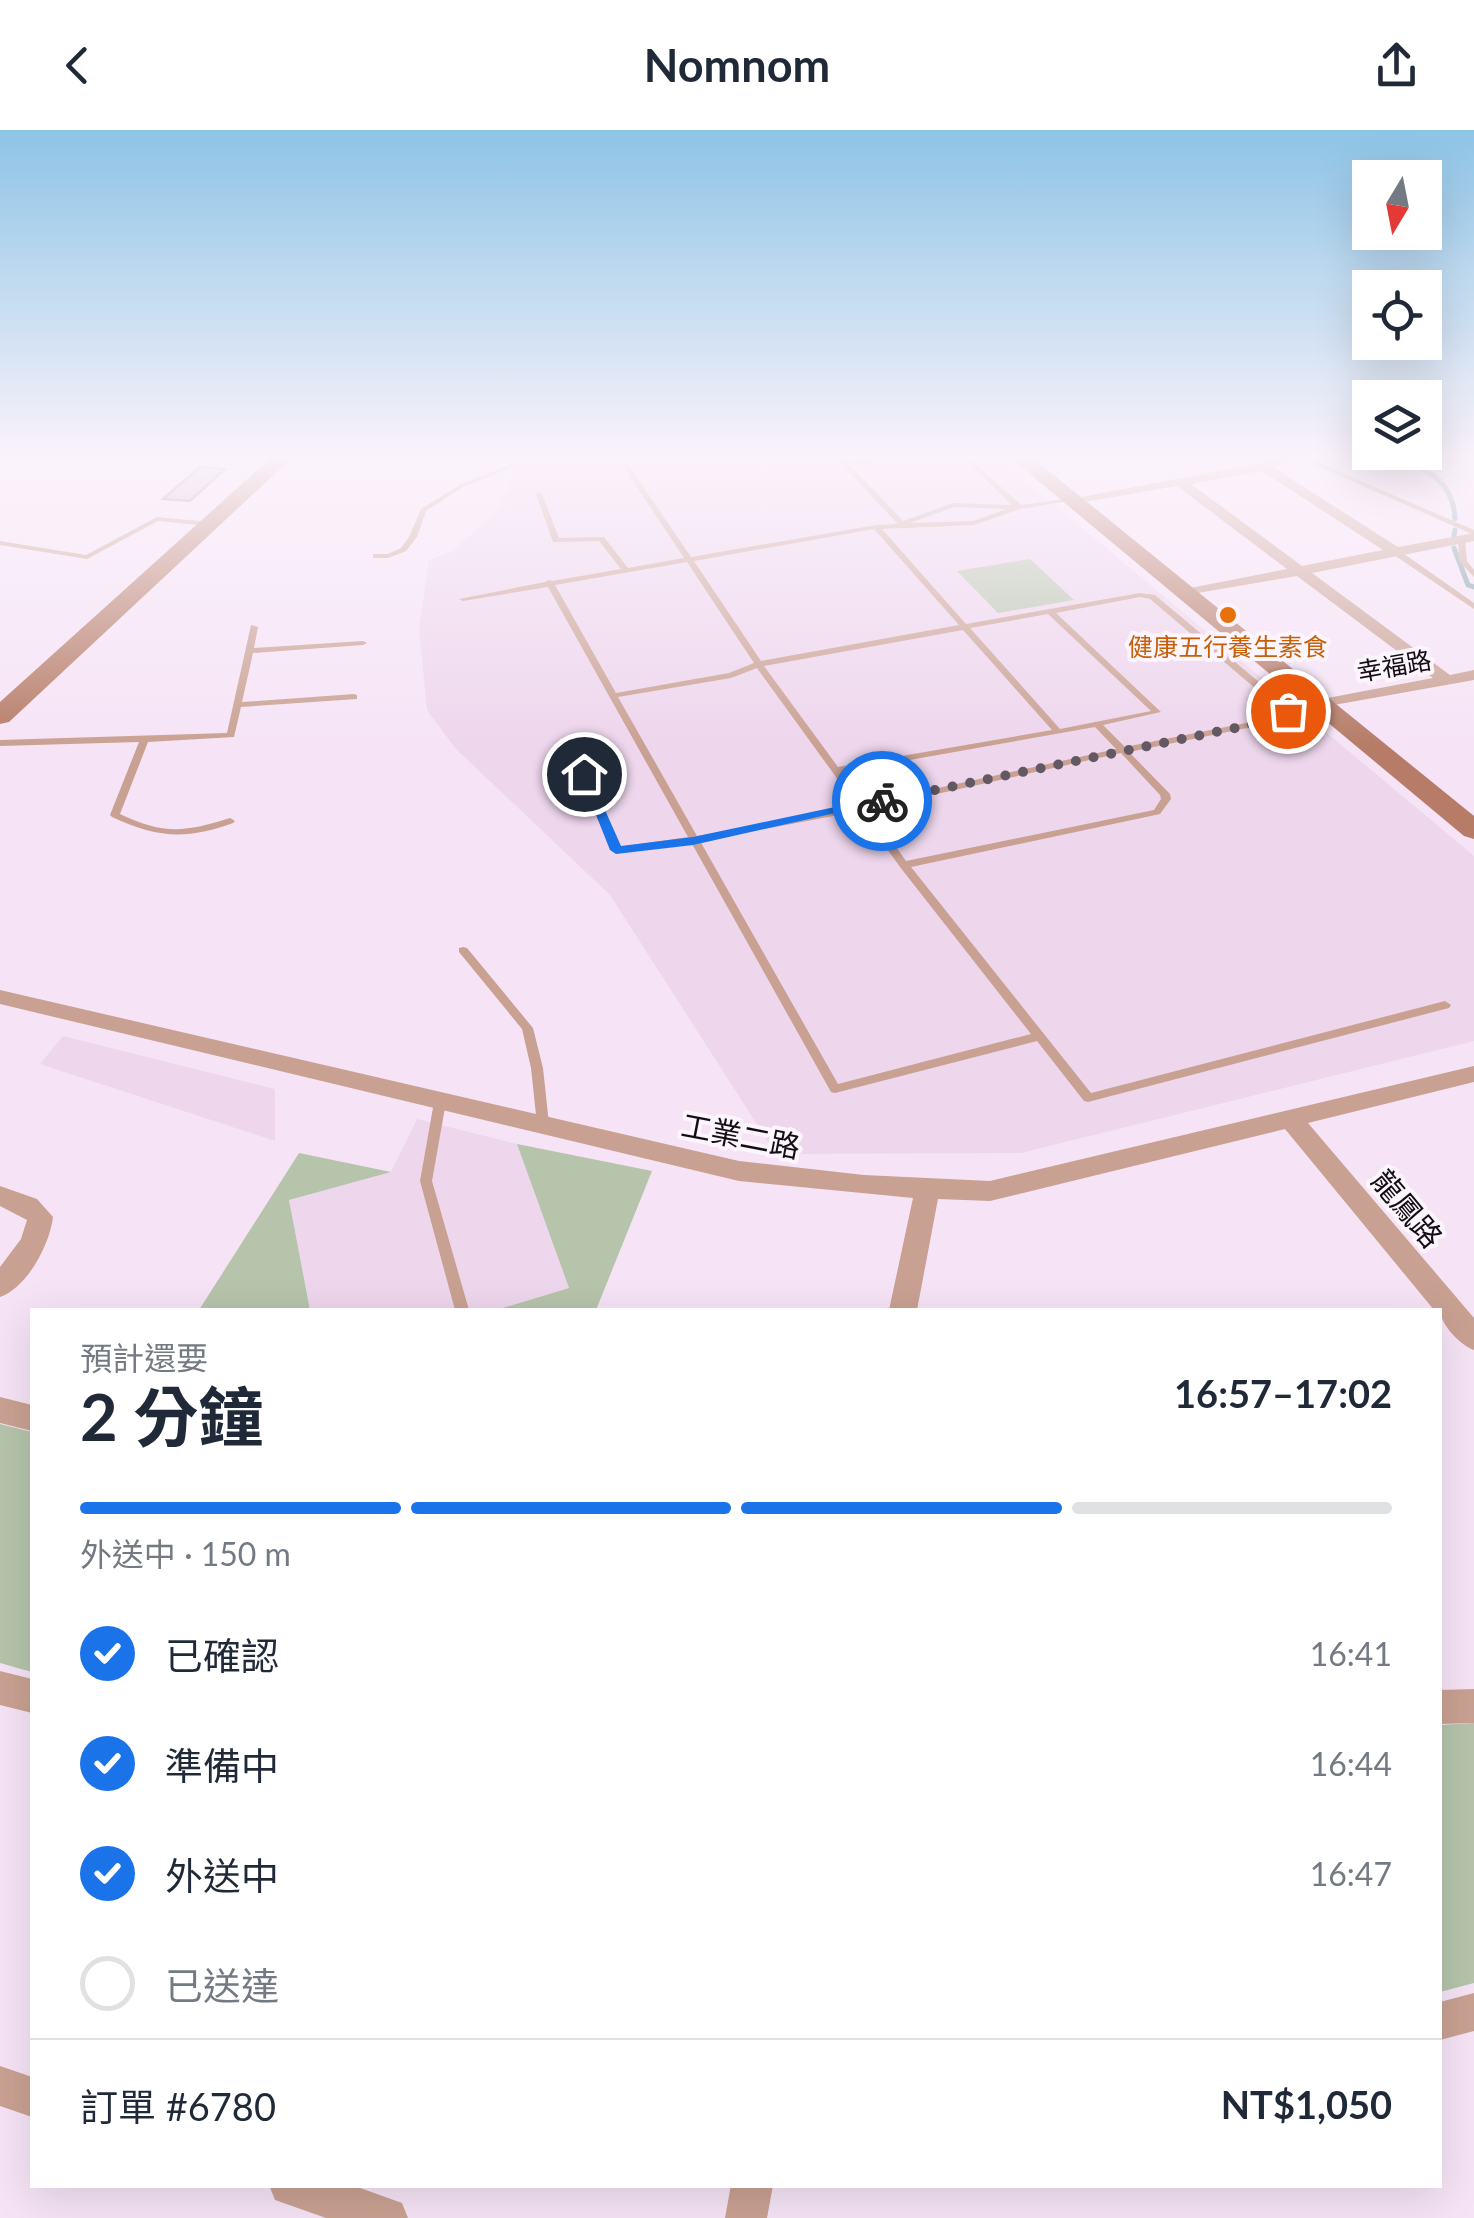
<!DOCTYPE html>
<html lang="zh-TW">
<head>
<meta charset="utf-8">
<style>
	:root { --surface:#fff; --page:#f6f6f7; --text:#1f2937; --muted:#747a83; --line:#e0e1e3; --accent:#1a73e8 }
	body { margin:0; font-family:Lato,"Noto Sans TC",sans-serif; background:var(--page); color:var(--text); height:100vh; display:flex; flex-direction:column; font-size:38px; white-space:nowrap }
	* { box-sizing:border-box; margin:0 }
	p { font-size:32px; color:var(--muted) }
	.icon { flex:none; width:55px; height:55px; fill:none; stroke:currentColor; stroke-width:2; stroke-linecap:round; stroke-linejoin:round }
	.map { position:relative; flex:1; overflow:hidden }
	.drawer { position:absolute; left:30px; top:1178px; width:1412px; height:880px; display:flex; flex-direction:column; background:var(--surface); border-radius:0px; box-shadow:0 10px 40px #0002 }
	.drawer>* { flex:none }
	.needle { width:65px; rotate:190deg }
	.fabs { position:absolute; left:1352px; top:30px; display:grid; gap:20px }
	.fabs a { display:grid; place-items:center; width:90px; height:90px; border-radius:0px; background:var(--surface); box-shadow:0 10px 40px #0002; font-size:50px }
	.pin { position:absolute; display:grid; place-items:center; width:85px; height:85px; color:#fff; margin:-42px; border:5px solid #fff; border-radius:50%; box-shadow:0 2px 10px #0007 }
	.courier { position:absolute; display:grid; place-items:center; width:100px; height:100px; margin:-50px; border:8px solid #1a73e8; border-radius:50%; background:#fff; color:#222; box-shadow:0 2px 12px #0007 }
	.headline em { font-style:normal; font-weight:700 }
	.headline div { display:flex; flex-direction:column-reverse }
	.headline { display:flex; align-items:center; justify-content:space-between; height:170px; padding:0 50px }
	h1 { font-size:65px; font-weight:700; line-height:75px }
	.bar { display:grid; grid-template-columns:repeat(4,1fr); gap:15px 10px; align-content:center; height:120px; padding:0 50px }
	.bar i { height:12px; border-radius:8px; background:var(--line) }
	.bar .active { background:var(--accent) }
	.bar p { grid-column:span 4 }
	.line { display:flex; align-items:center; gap:25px; padding:0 50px; border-top:2px solid var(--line) }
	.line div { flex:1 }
	ol { padding:0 50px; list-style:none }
	li { display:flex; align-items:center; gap:30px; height:110px }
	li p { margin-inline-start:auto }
	li .icon { padding:10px; border-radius:50%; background:var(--accent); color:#fff; stroke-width:4 }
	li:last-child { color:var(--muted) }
	li i { width:55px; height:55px; border:5px solid var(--line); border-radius:50% }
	header { display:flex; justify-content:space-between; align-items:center; height:130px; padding:0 50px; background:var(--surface); font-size:45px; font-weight:700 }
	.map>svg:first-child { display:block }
</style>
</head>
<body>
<header><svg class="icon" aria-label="back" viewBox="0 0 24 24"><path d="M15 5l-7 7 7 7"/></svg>Nomnom<svg class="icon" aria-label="share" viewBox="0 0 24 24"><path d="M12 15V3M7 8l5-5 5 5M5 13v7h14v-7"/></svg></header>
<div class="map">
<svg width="1474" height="2088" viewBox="0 0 1474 2088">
	<rect width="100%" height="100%" fill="#f6e4f6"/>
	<g fill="#eed6ed">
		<path d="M 522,324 L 548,324 L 555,335 L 604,327 L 603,324 L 994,324 L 1474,726 L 1474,911 L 1021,1023 L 776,1024 L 610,765 L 455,618 L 427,580 L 419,499 L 429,430 L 453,421 L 497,381 Z"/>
		<path d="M 63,906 L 275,959 L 275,1011 L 40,934 Z"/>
		<path d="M 417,989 L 517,1014 L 569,1158 L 496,1180 L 310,1180 L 289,1070 L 391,1042 Z"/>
	</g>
	<g fill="#b5c4ab">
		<path d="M 1030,429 L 1074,470 L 998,483 L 957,441 Z"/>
		<path d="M 517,1014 L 652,1041 L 596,1180 L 496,1180 L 569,1158 Z"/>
		<path d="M 299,1023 L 391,1042 L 289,1070 L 310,1180 L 199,1180 Z"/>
		<path d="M 0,1294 L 32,1302 L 32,1542 L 0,1533 Z"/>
		<path d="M 1474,1593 L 1474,1853 L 1440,1862 L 1440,1595 Z"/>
	</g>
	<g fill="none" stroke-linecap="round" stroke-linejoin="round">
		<g stroke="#7a9ea4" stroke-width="5">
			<path d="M 1385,324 C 1421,337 1453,346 1455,389"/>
			<path d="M 1454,405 L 1455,400"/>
			<path d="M 1454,418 L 1468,455 L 1474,457"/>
		</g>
	</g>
	<path fill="#c8b7c8" stroke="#928292" stroke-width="2.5" d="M 200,337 L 225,339 L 190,371 L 163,369 Z"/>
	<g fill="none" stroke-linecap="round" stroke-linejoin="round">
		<g fill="#c9a192" fill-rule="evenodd">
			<path d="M 508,324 L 514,324 L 517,333 L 511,338 L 465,356 L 426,381 L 417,407 L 406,421 L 388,428 L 373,428 L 373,424 L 388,424 L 401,418 L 409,407 L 421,379 L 461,354 L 507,336 L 511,332 Z"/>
			<path d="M 615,324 L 621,324 L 691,427 L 876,395 L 898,394 L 832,324 L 838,324 L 847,333 L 915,324 L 930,324 L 927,326 L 851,336 L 903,391 L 953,373 L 1012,375 L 959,324 L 965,324 L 1021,375 L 1072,368 L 1075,370 L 1020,379 L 974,395 L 882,399 L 966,494 L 1140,463 L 1155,465 L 1291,579 L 1291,583 L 1277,592 L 1129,622 L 1170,664 L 1171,669 L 1160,684 L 911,737 L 1091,963 L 1445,871 L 1451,875 L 1449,878 L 1088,972 L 1084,971 L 1037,911 L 835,963 L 831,962 L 691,712 L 616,723 L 611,720 L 579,645 L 581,643 L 584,642 L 589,645 L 619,717 L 688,707 L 548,457 L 463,471 L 459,469 L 545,452 L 549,450 L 552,451 L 621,439 L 599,411 L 553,412 L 536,364 L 539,362 L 542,364 L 559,408 L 604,407 L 628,438 L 684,428 ZM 954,377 L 1007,379 L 973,391 L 910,393 ZM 874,399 L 959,495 L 761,531 L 694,431 ZM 687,432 L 754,533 L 729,543 L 616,563 L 555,455 ZM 1140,467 L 1150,469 L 1282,581 L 1271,588 L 1125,617 L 1103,595 L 1161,582 L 1056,483 ZM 1048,484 L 1151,581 L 1060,599 L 970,498 ZM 963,500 L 1052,600 L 838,637 L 764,536 ZM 757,538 L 857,676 L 697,706 L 618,567 L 731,548 ZM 1095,597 L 1116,619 L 865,674 L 842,642 ZM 1121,623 L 1160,665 L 1161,669 L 1154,680 L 906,731 L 869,679 ZM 860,681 L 900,737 L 1031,904 L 838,954 L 700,711 Z"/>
			<path d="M 1295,324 L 1299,324 L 1474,400 L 1474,405 L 1295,326 Z"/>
			<path d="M 1470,324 L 1474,324 L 1474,326 L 1471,325 Z"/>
			<path d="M 157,387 L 209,392 L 213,394 L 209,396 L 158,391 L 87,429 L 0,415 L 0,411 L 86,425 Z"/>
			<path d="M 1458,408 L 1465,410 L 1467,431 L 1474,440 L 1474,447 L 1459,431 Z"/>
			<path d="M 1394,421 L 1400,421 L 1474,473 L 1474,479 L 1394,425 Z"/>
			<path d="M 251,495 L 258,497 L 254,518 L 363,511 L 367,513 L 363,515 L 253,523 L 242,572 L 354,564 L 357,565 L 357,569 L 241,577 L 234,607 L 148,612 L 120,684 C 164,705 185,702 230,688 L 235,691 L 233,693 C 187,710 156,708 112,687 L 110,685 L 139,612 L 0,616 L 0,610 L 227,603 Z"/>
			<path d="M 463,817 L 467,818 L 533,898 L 543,938 L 549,994 L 547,997 L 543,998 L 537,994 L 531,938 L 522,899 L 459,822 L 459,818 Z"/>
			<path d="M 440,968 L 446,972 L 432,1051 L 469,1180 L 455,1180 L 420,1051 L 434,972 Z"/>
		</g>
		<g fill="#c9a192" fill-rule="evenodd">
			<path d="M 1288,324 L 1304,325 L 1274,338 L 1398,417 L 1474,403 L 1474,411 L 1312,443 L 1450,545 L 1474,540 L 1474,550 L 1317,578 L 1317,570 L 1433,548 L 1297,446 L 1180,466 L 1180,460 L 1287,439 L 1177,356 L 1072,374 L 1065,370 L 1261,333 ZM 1262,341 L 1383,420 L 1302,436 L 1191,354 Z"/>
			<path d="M 0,860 L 739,1031 L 864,1045 L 990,1051 L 1474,936 L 1474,952 L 1308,993 L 1474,1188 L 1474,1220 C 1460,1215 1441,1195 1440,1180 L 1434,1180 L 1285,999 L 990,1071 L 938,1069 L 917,1180 L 889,1180 L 913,1068 L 739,1051 L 0,874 Z"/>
			<path d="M 0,1056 L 37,1069 L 53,1087 C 50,1114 27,1158 0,1167 L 0,1137 L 21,1109 L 27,1090 L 0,1076 Z"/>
			<path d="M 0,1267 L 32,1275 L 32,1301 L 0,1293 Z"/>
			<path d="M 0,1541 L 32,1549 L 32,1583 L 0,1575 Z"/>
			<path d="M 1474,1559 L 1474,1593 L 1440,1594 L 1440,1560 Z"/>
			<path d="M 1474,1863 L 1474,1901 L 1440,1910 L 1440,1872 Z"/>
			<path d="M 0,1936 L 32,1947 L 32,1987 L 0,1976 Z"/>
			<path d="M 269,2055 L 352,2055 L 402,2073 L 408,2088 L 326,2088 L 275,2070 Z"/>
			<path d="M 731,2055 L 773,2055 L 767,2088 L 725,2088 Z"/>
		</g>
		<g fill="#b67c67" fill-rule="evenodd">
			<path d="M 275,324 L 296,324 L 9,592 L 0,594 L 0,572 Z"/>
			<path d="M 1006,324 L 1028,324 L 1474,686 L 1474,709 L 1464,706 Z"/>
		</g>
	</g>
	<linearGradient id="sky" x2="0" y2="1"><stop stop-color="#8dc4e6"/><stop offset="0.53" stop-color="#fbf3fb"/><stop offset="1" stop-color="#fbf3fb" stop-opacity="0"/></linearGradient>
	<rect width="1474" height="616" fill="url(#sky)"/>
	<path fill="#1a73e8" d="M 579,642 L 589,644 L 621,716 L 693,707 L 882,667 L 889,671 L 693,715 L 616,724 L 610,720 Z"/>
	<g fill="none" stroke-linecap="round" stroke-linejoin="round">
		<path stroke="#635963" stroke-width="10" stroke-dasharray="0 18" d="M 882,671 L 1274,590 L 1288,581"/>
	</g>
	<circle fill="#e8710a" stroke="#fdf5fd" stroke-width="4" cx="1228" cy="485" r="10"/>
	<g text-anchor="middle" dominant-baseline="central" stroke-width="8" stroke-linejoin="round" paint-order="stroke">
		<g font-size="25" fill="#c56008" stroke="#fdf5fd">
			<text x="1228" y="516">健康五行養生素食</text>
		</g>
		<g font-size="25" fill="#140e14" stroke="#fdf5fd">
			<text transform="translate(1394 535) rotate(-10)">幸福路</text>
		</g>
		<g font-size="30" fill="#140e14" stroke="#fdf5fd">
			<text transform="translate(741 1005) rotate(11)">工業二路</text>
			<text transform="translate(1408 1078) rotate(50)">龍鳳路</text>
		</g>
	</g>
</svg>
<div class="fabs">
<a><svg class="needle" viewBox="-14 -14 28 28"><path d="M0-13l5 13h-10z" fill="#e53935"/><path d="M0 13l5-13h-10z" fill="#747a83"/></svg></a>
<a><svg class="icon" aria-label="locate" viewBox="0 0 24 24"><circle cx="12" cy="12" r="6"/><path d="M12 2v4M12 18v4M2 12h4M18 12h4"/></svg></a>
<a><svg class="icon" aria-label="layers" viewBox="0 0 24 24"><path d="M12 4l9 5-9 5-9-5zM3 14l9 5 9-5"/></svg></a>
</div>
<div class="pin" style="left:1288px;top:581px;background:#ea580c"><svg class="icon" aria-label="bag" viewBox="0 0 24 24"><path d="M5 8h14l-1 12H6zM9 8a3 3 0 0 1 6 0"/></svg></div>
<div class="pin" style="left:584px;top:644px;background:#1f2937"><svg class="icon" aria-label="home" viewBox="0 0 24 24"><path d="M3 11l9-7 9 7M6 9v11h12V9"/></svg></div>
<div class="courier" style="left:882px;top:671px"><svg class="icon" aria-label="bike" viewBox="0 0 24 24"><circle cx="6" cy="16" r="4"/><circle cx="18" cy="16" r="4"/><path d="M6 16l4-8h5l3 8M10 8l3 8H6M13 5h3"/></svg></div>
<section class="drawer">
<div class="headline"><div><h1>2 分鐘</h1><p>預計還要</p></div><em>16:57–17:02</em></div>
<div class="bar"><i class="active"></i><i class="active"></i><i class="active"></i><i></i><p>外送中 · 150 m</p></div>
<ol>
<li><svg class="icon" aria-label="check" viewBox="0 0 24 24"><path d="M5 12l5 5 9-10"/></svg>已確認<p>16:41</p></li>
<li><svg class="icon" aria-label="check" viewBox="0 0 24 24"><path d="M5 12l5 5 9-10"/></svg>準備中<p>16:44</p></li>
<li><svg class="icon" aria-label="check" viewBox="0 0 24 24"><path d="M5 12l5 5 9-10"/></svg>外送中<p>16:47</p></li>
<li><i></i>已送達</li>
</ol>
<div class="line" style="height:130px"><div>訂單 #6780</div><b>NT$1,050</b></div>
</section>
</div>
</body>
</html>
